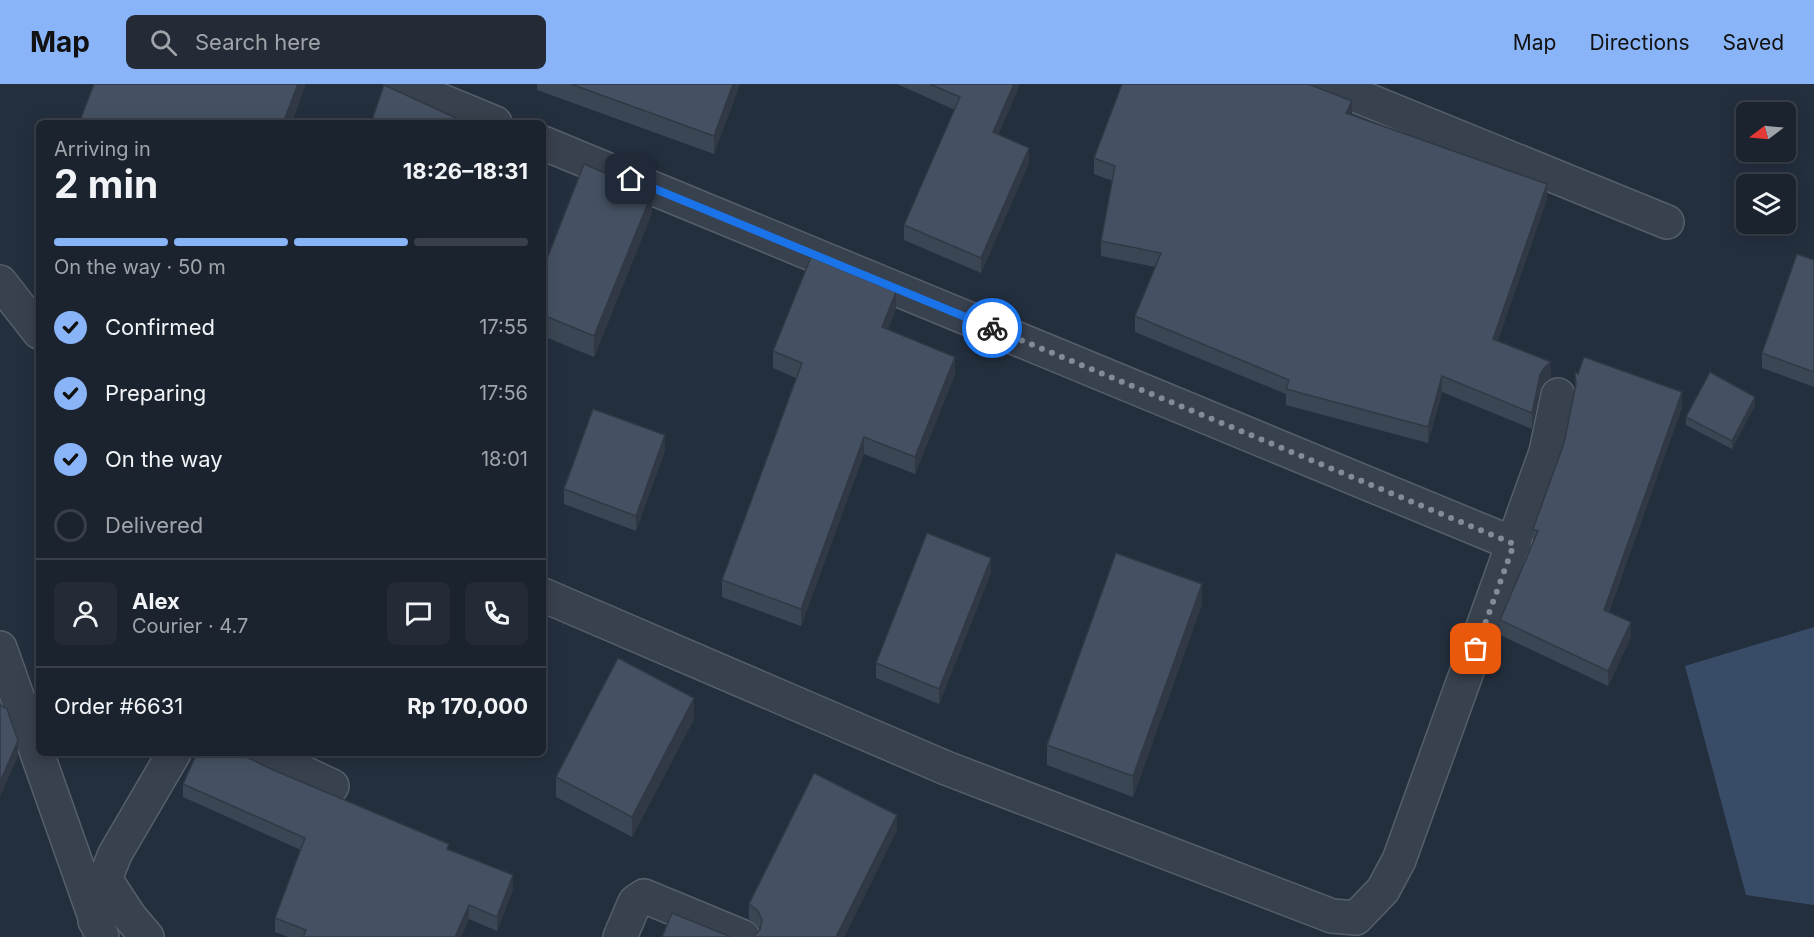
<!DOCTYPE html>
<html lang="en">
<head>
<meta charset="utf-8">
<style>
	:root { --surface:#1b232e; --page:#242b36; --text:#f1f3f6; --muted:#a0a4aa; --line:#39404a; --accent:#8ab4f8 }
	body { margin:0; font-family:Inter,sans-serif; background:var(--page); color:var(--text); height:100vh; display:flex; flex-direction:column; font-size:22px; white-space:nowrap }
	* { box-sizing:border-box; margin:0 }
	p { font-size:20px; color:var(--muted) }
	.icon { flex:none; width:33px; height:33px; fill:none; stroke:currentColor; stroke-width:2; stroke-linecap:round; stroke-linejoin:round }
	.map { position:relative; flex:1; overflow:hidden }
	.details { position:absolute; left:36px; top:36px; width:510px; height:636px; display:flex; flex-direction:column; background:var(--surface); border-radius:9px; box-shadow:0 3px 15px #0003,0 0 0 2px var(--line) }
	.details>* { flex:none }
	.needle { width:39px; rotate:254deg }
	.tools { position:absolute; left:1736px; top:18px; display:grid; gap:12px }
	.tools a { display:grid; place-items:center; width:60px; height:60px; border-radius:9px; background:var(--surface); box-shadow:0 3px 15px #0003,0 0 0 2px var(--line); font-size:30px }
	.pin { position:absolute; display:grid; place-items:center; width:51px; height:51px; color:#fff; margin:-26px; border-radius:12px; box-shadow:0 3px 9px #0006 }
	.courier { position:absolute; display:grid; place-items:center; width:60px; height:60px; margin:-30px; border:4px solid #1a73e8; border-radius:50%; background:#fff; color:#222; box-shadow:0 2px 8px #0007 }
	.overview em { font-style:normal; font-weight:700 }
	.overview div { display:flex; flex-direction:column-reverse }
	.overview { display:flex; align-items:center; justify-content:space-between; height:102px; padding:0 18px }
	h1 { font-size:39px; font-weight:700; line-height:45px }
	.bar { display:grid; grid-template-columns:repeat(4,1fr); gap:9px 6px; align-content:center; height:72px; padding:0 18px }
	.bar i { height:8px; border-radius:4px; background:var(--line) }
	.bar .current { background:var(--accent) }
	.bar p { grid-column:span 4 }
	.line { display:flex; align-items:center; gap:15px; padding:0 18px; border-top:2px solid var(--line) }
	.line div { flex:1 }
	.round { display:grid; place-items:center; flex:none; width:63px; height:63px; border-radius:9px; background:var(--page) }
	ol { padding:0 18px; list-style:none }
	li { display:flex; align-items:center; gap:18px; height:66px }
	li p { margin-inline-start:auto }
	li .icon { padding:6px; border-radius:50%; background:var(--accent); color:#111; stroke-width:4 }
	li:last-child { color:var(--muted) }
	li i { width:33px; height:33px; border:3px solid var(--line); border-radius:50% }
	header { display:flex; align-items:center; gap:36px; box-sizing:border-box; height:84px; padding:0 30px; background:var(--accent); color:#111 }
	header strong { font-size:28px }
	nav { display:flex; gap:33px; margin-inline-start:auto; font-size:21px }
	.search { width:420px; height:54px; background:var(--page); display:flex; align-items:center; gap:15px; box-sizing:border-box; padding:0 21px; border-radius:9px; color:var(--muted); font-size:22px }
	.map>svg:first-child { display:block }
</style>
</head>
<body>
<header>
<strong>Map</strong>
<div class="search"><svg class="icon" aria-label="search" viewBox="0 0 24 24"><circle cx="10" cy="10" r="6"/><path d="M15 15l6 6"/></svg>Search here</div>
<nav><a>Map</a><a>Directions</a><a>Saved</a></nav>
</header>
<div class="map">
<svg width="1814" height="853" viewBox="0 0 1814 853">
	<rect width="100%" height="100%" fill="#242f3e"/>
	<path fill="#394c67" d="M 1814,543 L 1814,821 L 1746,811 L 1685,582 Z"/>
	<g fill="none" stroke-linecap="round" stroke-linejoin="round">
		<g stroke="#565f6c" stroke-width="36">
			<g id="street">
				<path d="M 401,0 L 495,39"/>
				<path d="M 1328,0 L 1667,138"/>
				<path d="M 543,59 L 1514,460"/>
				<path d="M 0,198 L 39,248"/>
				<path d="M 543,511 L 946,684 L 1332,832 L 1356,834 L 1383,806 L 1399,776 L 1546,368 L 1558,311"/>
				<path d="M 0,564 L 102,853"/>
				<path d="M 261,669 L 332,702"/>
				<path d="M 105,795 L 130,833 L 147,853"/>
				<path d="M 95,837 L 105,795 L 115,770 L 174,669"/>
				<path d="M 620,853 L 635,818 L 644,812 L 743,853"/>
			</g>
		</g>
		<use href="#street" stroke="#38414e" stroke-width="33"/>
	</g>
	<g fill="#3b4654">
		<path d="M 537,0 L 740,0 L 714,70 L 537,6 Z"/>
		<path d="M 897,0 L 1020,0 L 998,51 L 1029,79 L 981,189 L 904,156 L 904,141 L 955,26 Z"/>
		<path d="M 1352,30 L 1547,115 L 1498,256 L 1551,294 L 1544,299 L 1540,307 L 1532,345 L 1442,308 L 1428,359 L 1286,321 L 1286,310 L 1135,248 L 1135,232 L 1155,183 L 1101,172 L 1101,157 L 1113,97 L 1094,90 L 1094,74 Z"/>
		<path d="M 652,129 L 594,273 L 543,252 L 543,185 Z"/>
		<path d="M 1814,176 L 1814,303 L 1762,284 L 1762,269 Z"/>
		<path d="M 896,225 L 888,245 L 955,290 L 915,390 L 864,370 L 801,542 L 722,513 L 722,496 L 796,294 L 773,284 L 773,267 Z"/>
		<path d="M 1575,288 L 1682,323 L 1609,528 L 1631,553 L 1608,602 L 1500,551 L 1500,536 L 1533,459 L 1533,445 L 1564,359 L 1575,306 Z"/>
		<path d="M 1755,321 L 1732,365 L 1686,341 L 1686,333 Z"/>
		<path d="M 665,366 L 636,447 L 564,420 L 564,405 Z"/>
		<path d="M 991,489 L 939,620 L 876,594 L 876,579 Z"/>
		<path d="M 1202,520 L 1133,713 L 1047,681 L 1047,661 Z"/>
		<path d="M 694,635 L 632,753 L 556,713 L 556,693 Z"/>
		<path d="M 271,685 L 449,766 L 513,805 L 497,847 L 469,835 L 461,853 L 288,853 L 275,848 L 275,834 L 301,766 L 183,713 L 183,700 Z"/>
		<path d="M 897,746 L 844,853 L 753,853 L 760,846 L 758,842 L 749,835 L 749,820 Z"/>
	</g>
	<g fill="#303945">
		<path d="M 298,0 L 306,0 L 292,39 L 283,39 Z"/>
		<path d="M 733,0 L 740,0 L 714,70 L 714,52 Z"/>
		<path d="M 1014,0 L 1020,0 L 993,63 L 993,48 Z"/>
		<path d="M 1352,17 L 1352,32 L 1346,29 Z"/>
		<path d="M 1029,64 L 1029,79 L 981,189 L 981,174 Z"/>
		<path d="M 1547,100 L 1547,115 L 1493,270 L 1493,255 Z"/>
		<path d="M 652,109 L 652,129 L 594,273 L 594,252 Z"/>
		<path d="M 896,208 L 896,225 L 882,260 L 882,243 Z"/>
		<path d="M 955,273 L 955,290 L 915,390 L 915,373 Z"/>
		<path d="M 1551,278 L 1551,294 L 1544,299 L 1540,307 L 1532,345 L 1532,329 L 1540,291 L 1544,284 Z"/>
		<path d="M 1442,292 L 1442,308 L 1428,359 L 1428,343 Z"/>
		<path d="M 1682,308 L 1682,323 L 1604,541 L 1604,526 Z"/>
		<path d="M 1755,313 L 1755,321 L 1732,365 L 1732,357 Z"/>
		<path d="M 665,351 L 665,366 L 636,447 L 636,432 Z"/>
		<path d="M 864,353 L 864,370 L 801,542 L 801,525 Z"/>
		<path d="M 991,474 L 991,489 L 939,620 L 939,605 Z"/>
		<path d="M 1202,500 L 1202,520 L 1133,713 L 1133,692 Z"/>
		<path d="M 1631,538 L 1631,553 L 1608,602 L 1608,587 Z"/>
		<path d="M 694,614 L 694,635 L 632,753 L 632,733 Z"/>
		<path d="M 18,657 L 18,672 L 0,713 L 0,698 Z"/>
		<path d="M 897,731 L 897,746 L 844,853 L 836,853 Z"/>
		<path d="M 513,791 L 513,805 L 497,847 L 497,833 Z"/>
		<path d="M 469,821 L 469,835 L 461,853 L 455,853 Z"/>
	</g>
	<g fill="#455162" stroke="#303945" stroke-width="1.5">
		<path d="M 94,0 L 298,0 L 283,39 L 79,39 Z"/>
		<path d="M 571,0 L 733,0 L 714,52 Z"/>
		<path d="M 930,0 L 1014,0 L 993,48 L 1029,64 L 981,174 L 904,141 L 960,13 Z"/>
		<path d="M 1122,0 L 1308,0 L 1352,17 L 1346,29 L 1547,100 L 1493,255 L 1551,278 L 1544,284 L 1540,291 L 1532,329 L 1442,292 L 1428,343 L 1286,305 L 1289,296 L 1135,232 L 1161,169 L 1101,157 L 1115,82 L 1094,74 Z"/>
		<path d="M 384,1 L 467,39 L 371,39 Z"/>
		<path d="M 584,80 L 652,109 L 594,252 L 543,231 L 543,185 Z"/>
		<path d="M 1797,170 L 1814,176 L 1814,288 L 1762,269 Z"/>
		<path d="M 811,173 L 896,208 L 882,243 L 955,273 L 915,373 L 864,353 L 801,525 L 722,496 L 802,279 L 773,267 Z"/>
		<path d="M 1584,273 L 1682,308 L 1604,526 L 1631,538 L 1608,587 L 1500,536 L 1538,447 L 1533,445 L 1564,359 L 1576,300 L 1575,288 L 1578,290 Z"/>
		<path d="M 1710,288 L 1755,313 L 1732,357 L 1686,333 Z"/>
		<path d="M 593,325 L 665,351 L 636,432 L 564,405 Z"/>
		<path d="M 927,449 L 991,474 L 939,605 L 876,579 Z"/>
		<path d="M 1116,469 L 1202,500 L 1133,692 L 1047,661 Z"/>
		<path d="M 618,574 L 694,614 L 632,733 L 556,693 Z"/>
		<path d="M 0,621 L 7,625 L 18,657 L 0,698 Z"/>
		<path d="M 197,669 L 238,669 L 271,685 L 449,760 L 447,765 L 513,791 L 497,833 L 469,821 L 455,853 L 303,853 L 306,846 L 275,834 L 305,754 L 183,700 Z"/>
		<path d="M 814,689 L 897,731 L 836,853 L 753,853 L 760,846 L 762,836 L 758,827 L 749,820 Z"/>
		<path d="M 672,829 L 731,853 L 662,853 Z"/>
	</g>
	<g fill="none" stroke-linecap="round" stroke-linejoin="round">
		<path stroke="#828b98" stroke-width="6" stroke-dasharray="0 10.8" d="M 992,244 L 1514,460 L 1476,565"/>
		<path stroke="#1a73e8" stroke-width="8" d="M 631,95 L 992,244"/>
	</g>
</svg>
<div class="tools">
<a><svg class="needle" viewBox="-14 -14 28 28"><path d="M0-13l5 13h-10z" fill="#e53935"/><path d="M0 13l5-13h-10z" fill="#a0a4aa"/></svg></a>
<a><svg class="icon" aria-label="layers" viewBox="0 0 24 24"><path d="M12 4l9 5-9 5-9-5zM3 14l9 5 9-5"/></svg></a>
</div>
<div class="pin" style="left:1476px;top:565px;background:#ea580c"><svg class="icon" aria-label="bag" viewBox="0 0 24 24"><path d="M5 8h14l-1 12H6zM9 8a3 3 0 0 1 6 0"/></svg></div>
<div class="pin" style="left:631px;top:95px;background:#1f2937"><svg class="icon" aria-label="home" viewBox="0 0 24 24"><path d="M3 11l9-7 9 7M6 9v11h12V9"/></svg></div>
<div class="courier" style="left:992px;top:244px"><svg class="icon" aria-label="bike" viewBox="0 0 24 24"><circle cx="6" cy="16" r="4"/><circle cx="18" cy="16" r="4"/><path d="M6 16l4-8h5l3 8M10 8l3 8H6M13 5h3"/></svg></div>
<section class="details">
<div class="overview"><div><h1>2 min</h1><p>Arriving in</p></div><em>18:26–18:31</em></div>
<div class="bar"><i class="current"></i><i class="current"></i><i class="current"></i><i></i><p>On the way · 50 m</p></div>
<ol>
<li><svg class="icon" aria-label="check" viewBox="0 0 24 24"><path d="M5 12l5 5 9-10"/></svg>Confirmed<p>17:55</p></li>
<li><svg class="icon" aria-label="check" viewBox="0 0 24 24"><path d="M5 12l5 5 9-10"/></svg>Preparing<p>17:56</p></li>
<li><svg class="icon" aria-label="check" viewBox="0 0 24 24"><path d="M5 12l5 5 9-10"/></svg>On the way<p>18:01</p></li>
<li><i></i>Delivered</li>
</ol>
<div class="line" style="height:108px"><a class="round"><svg class="icon" aria-label="person" viewBox="0 0 24 24"><circle cx="12" cy="8" r="4"/><path d="M4 21q1-7 8-7t8 7"/></svg></a><div><b>Alex</b><p>Courier · 4.7</p></div><a class="round"><svg class="icon" aria-label="chat" viewBox="0 0 24 24"><path d="M4 5h16v11H9l-5 4z"/></svg></a><a class="round"><svg class="icon" aria-label="phone" viewBox="0 0 24 24"><path d="M5 4h4l2 5-3 2q2 4 5 5l2-3 5 2v4C11 20 4 13 5 4z"/></svg></a></div>
<div class="line" style="height:78px"><div>Order #6631</div><b>Rp 170,000</b></div>
</section>
</div>
</body>
</html>
